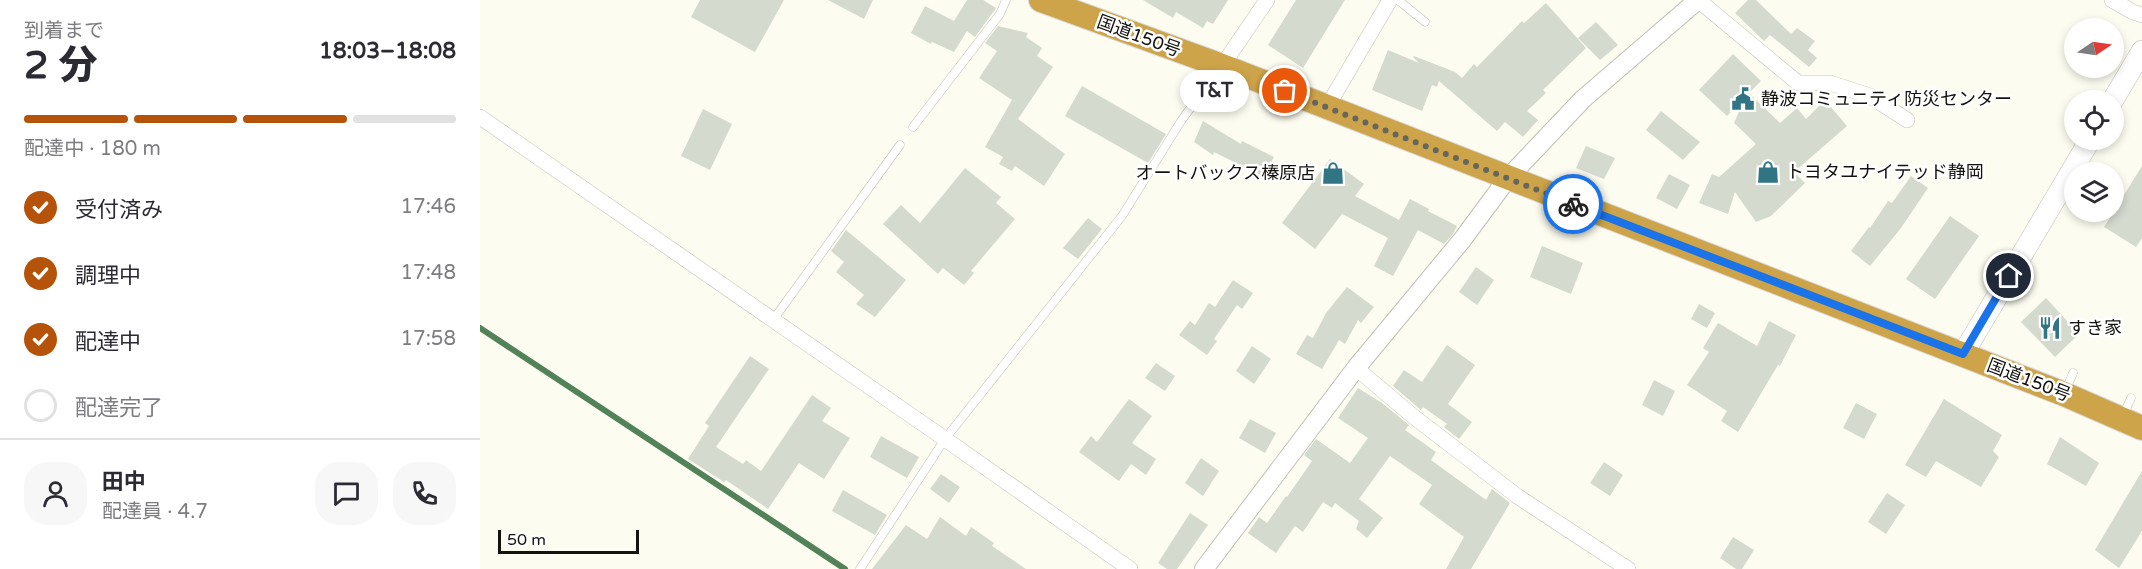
<!DOCTYPE html>
<html lang="ja">
<head>
<meta charset="utf-8">
<style>
	:root { --surface:#fff; --page:#f7f7f7; --text:#2b2b33; --muted:#7c7c81; --line:#e1e1e2; --accent:#b45309 }
	body { margin:0; font-family:"Varela Round","Noto Sans JP",sans-serif; background:var(--page); color:var(--text); height:100vh; display:flex; flex-direction:column; font-size:22px; white-space:nowrap }
	* { box-sizing:border-box; margin:0 }
	p { font-size:20px; color:var(--muted) }
	.icon { flex:none; width:33px; height:33px; fill:none; stroke:currentColor; stroke-width:2; stroke-linecap:round; stroke-linejoin:round }
	.map { position:relative; flex:1; overflow:hidden }
	.side { display:flex; flex-direction:column; background:var(--surface); width:480px }
	.side>* { flex:none }
	.needle { width:39px; rotate:77deg }
	.buttons { position:absolute; left:1584px; top:18px; display:grid; gap:12px }
	.buttons a { display:grid; place-items:center; width:60px; height:60px; border-radius:50%; background:var(--surface); box-shadow:0 3px 9px #0003; font-size:30px }
	.scale { position:absolute; left:18px; bottom:15px; width:141px; box-sizing:border-box; padding-left:6px; border:3px solid #14130f; border-top:0; font-size:16px; line-height:21px; white-space:nowrap; color:#14130f; -webkit-text-stroke:4px #fff; paint-order:stroke }
	.pin { position:absolute; display:grid; place-items:center; width:51px; height:51px; color:#fff; margin:-26px; border:3px solid #fff; border-radius:50%; box-shadow:0 2px 6px #0007 }
	.courier { position:absolute; display:grid; place-items:center; width:60px; height:60px; margin:-30px; border:4px solid #1a73e8; border-radius:50%; background:#fff; color:#222; box-shadow:0 2px 8px #0007 }
	.bubble { position:absolute; height:42px; border-radius:21px; background:var(--surface); box-shadow:0 3px 9px #0003; font-size:20px; font-weight:800; line-height:42px; text-align:center }
	.summary em { font-style:normal; font-weight:800 }
	.summary div { display:flex; flex-direction:column-reverse }
	.summary { display:flex; align-items:center; justify-content:space-between; height:102px; padding:0 24px }
	h1 { font-size:39px; font-weight:800; line-height:45px }
	.bar { display:grid; grid-template-columns:repeat(4,1fr); gap:9px 6px; align-content:center; height:72px; padding:0 24px }
	.bar i { height:8px; border-radius:4px; background:var(--line) }
	.bar .current { background:var(--accent) }
	.bar p { grid-column:span 4 }
	.line { display:flex; align-items:center; gap:15px; padding:0 24px; border-top:2px solid var(--line) }
	.line div { flex:1 }
	.round { display:grid; place-items:center; flex:none; width:63px; height:63px; border-radius:24px; background:var(--page) }
	ol { padding:0 24px; list-style:none }
	li { display:flex; align-items:center; gap:18px; height:66px }
	li p { margin-inline-start:auto }
	li .icon { padding:6px; border-radius:50%; background:var(--accent); color:#fff; stroke-width:4 }
	li:last-child { color:var(--muted) }
	li i { width:33px; height:33px; border:3px solid var(--line); border-radius:50% }
	main { display:flex; flex:1; min-height:0 }
	.map>svg:first-child { display:block }
</style>
</head>
<body>
<main>
<section class="side">
<div class="summary"><div><h1>2 分</h1><p>到着まで</p></div><em>18:03–18:08</em></div>
<div class="bar"><i class="current"></i><i class="current"></i><i class="current"></i><i></i><p>配達中 · 180 m</p></div>
<ol>
<li><svg class="icon" aria-label="check" viewBox="0 0 24 24"><path d="M5 12l5 5 9-10"/></svg>受付済み<p>17:46</p></li>
<li><svg class="icon" aria-label="check" viewBox="0 0 24 24"><path d="M5 12l5 5 9-10"/></svg>調理中<p>17:48</p></li>
<li><svg class="icon" aria-label="check" viewBox="0 0 24 24"><path d="M5 12l5 5 9-10"/></svg>配達中<p>17:58</p></li>
<li><i></i>配達完了</li>
</ol>
<div class="line" style="height:108px"><a class="round"><svg class="icon" aria-label="person" viewBox="0 0 24 24"><circle cx="12" cy="8" r="4"/><path d="M4 21q1-7 8-7t8 7"/></svg></a><div><b>田中</b><p>配達員 · 4.7</p></div><a class="round"><svg class="icon" aria-label="chat" viewBox="0 0 24 24"><path d="M4 5h16v11H9l-5 4z"/></svg></a><a class="round"><svg class="icon" aria-label="phone" viewBox="0 0 24 24"><path d="M5 4h4l2 5-3 2q2 4 5 5l2-3 5 2v4C11 20 4 13 5 4z"/></svg></a></div>
</section>
<div class="map">
<svg width="1662" height="569" viewBox="0 0 1662 569">
	<rect width="100%" height="100%" fill="#fdfcf0"/>
	<g fill="none" stroke-linecap="round" stroke-linejoin="round">
		<path stroke="#528257" stroke-width="6" d="M 0,328 L 365,569"/>
	</g>
	<g fill="#d5dacf">
		<path d="M 220,0 L 304,0 L 275,52 L 211,17 Z"/>
		<path d="M 348,0 L 393,0 L 384,19 Z"/>
		<path d="M 487,0 L 503,0 L 516,8 L 495,37 L 487,31 L 474,52 L 452,42 L 451,44 L 431,33 L 445,6 L 474,21 Z"/>
		<path d="M 663,0 L 748,0 L 733,24 L 727,21 L 723,28 L 696,12 L 693,18 Z"/>
		<path d="M 816,0 L 865,0 L 823,68 L 788,45 Z"/>
		<path d="M 1268,0 L 1276,0 L 1311,34 L 1317,28 L 1335,41 L 1328,50 L 1337,58 L 1329,67 L 1290,35 L 1284,41 L 1255,13 Z"/>
		<path d="M 1066,3 L 1106,48 L 1063,90 L 1066,93 L 1047,111 L 1058,120 L 1043,137 L 1025,122 L 1017,131 L 959,81 L 957,87 L 952,85 L 942,111 L 892,90 L 908,50 L 939,63 L 933,57 L 934,56 L 975,72 L 982,78 L 994,64 L 997,67 L 1042,21 L 1044,23 Z"/>
		<path d="M 1116,22 L 1138,45 L 1120,60 L 1098,38 Z"/>
		<path d="M 518,26 L 548,33 L 546,37 L 562,48 L 557,56 L 573,67 L 538,119 L 585,154 L 564,186 L 535,166 L 532,171 L 519,164 L 523,157 L 505,147 L 532,100 L 499,78 L 517,51 L 505,43 Z"/>
		<path d="M 1253,54 L 1281,81 L 1269,93 L 1300,123 L 1317,108 L 1326,119 L 1345,100 L 1367,126 L 1314,172 L 1325,183 L 1291,216 L 1276,222 L 1255,192 L 1248,214 L 1219,203 L 1232,174 L 1239,177 L 1276,144 L 1254,123 L 1266,96 L 1247,116 L 1219,90 Z"/>
		<path d="M 602,86 L 686,134 L 668,163 L 585,116 Z"/>
		<path d="M 223,109 L 252,124 L 230,170 L 201,156 Z"/>
		<path d="M 1181,111 L 1220,142 L 1203,160 L 1166,130 Z"/>
		<path d="M 723,121 L 761,144 L 762,141 L 794,157 L 784,177 L 734,152 L 733,155 L 714,142 Z"/>
		<path d="M 1106,146 L 1135,158 L 1124,179 L 1096,168 Z"/>
		<path d="M 850,159 L 884,184 L 875,196 L 919,220 L 930,199 L 949,209 L 948,211 L 977,226 L 973,234 L 964,244 L 938,230 L 913,276 L 894,266 L 908,238 L 862,214 L 835,249 L 802,223 Z"/>
		<path d="M 1662,166 L 1662,238 L 1656,247 L 1624,227 Z"/>
		<path d="M 485,168 L 521,197 L 516,203 L 535,219 L 491,271 L 494,273 L 484,285 L 463,268 L 458,274 L 403,224 L 421,205 L 440,223 Z"/>
		<path d="M 1189,174 L 1210,185 L 1197,209 L 1176,198 Z"/>
		<path d="M 1431,176 L 1448,188 L 1421,228 L 1390,266 L 1371,251 L 1389,227 L 1390,228 L 1408,201 L 1412,203 Z"/>
		<path d="M 1470,216 L 1499,236 L 1455,299 L 1426,279 Z"/>
		<path d="M 608,218 L 622,229 L 598,259 L 583,248 Z"/>
		<path d="M 366,230 L 426,280 L 395,317 L 376,304 L 384,295 L 356,272 L 364,262 L 351,251 Z"/>
		<path d="M 1062,246 L 1103,263 L 1091,294 L 1050,277 Z"/>
		<path d="M 996,267 L 1014,280 L 997,305 L 979,292 Z"/>
		<path d="M 753,280 L 773,293 L 762,309 L 757,305 L 734,339 L 737,341 L 727,355 L 699,335 L 710,321 L 715,325 L 729,303 L 735,307 Z"/>
		<path d="M 867,287 L 894,307 L 881,323 L 878,320 L 865,344 L 859,340 L 842,369 L 816,354 L 827,335 L 833,338 L 846,313 Z"/>
		<path d="M 1566,298 L 1599,334 L 1575,357 L 1541,322 Z"/>
		<path d="M 1219,304 L 1235,313 L 1227,328 L 1211,319 Z"/>
		<path d="M 1289,321 L 1316,335 L 1300,366 L 1298,365 L 1258,432 L 1241,421 L 1247,411 L 1207,385 L 1229,352 L 1223,348 L 1238,323 L 1277,346 Z"/>
		<path d="M 967,345 L 995,365 L 968,404 L 992,422 L 979,439 L 964,427 L 967,424 L 943,407 L 941,410 L 913,386 L 924,370 L 942,382 Z"/>
		<path d="M 772,346 L 791,359 L 774,384 L 756,371 Z"/>
		<path d="M 270,356 L 289,369 L 236,447 L 263,464 L 266,460 L 281,471 L 332,395 L 351,408 L 342,421 L 370,438 L 344,479 L 319,463 L 288,509 L 246,480 L 244,482 L 208,459 L 229,426 L 225,423 Z"/>
		<path d="M 676,363 L 695,376 L 685,391 L 665,378 Z"/>
		<path d="M 1174,380 L 1195,391 L 1183,416 L 1162,405 Z"/>
		<path d="M 878,388 L 902,403 L 929,425 L 925,430 L 956,452 L 951,460 L 1006,500 L 1012,489 L 1030,503 L 991,569 L 966,569 L 984,537 L 939,504 L 952,485 L 910,456 L 879,499 L 903,518 L 887,538 L 876,529 L 879,521 L 855,503 L 852,508 L 843,502 L 823,532 L 815,526 L 796,553 L 768,533 L 779,517 L 787,523 L 806,496 L 807,497 L 832,461 L 824,455 L 836,439 L 870,463 L 888,438 L 858,418 Z"/>
		<path d="M 649,399 L 672,416 L 652,443 L 676,459 L 666,475 L 651,464 L 639,481 L 599,452 L 611,436 L 617,442 Z"/>
		<path d="M 1464,399 L 1522,435 L 1513,451 L 1519,457 L 1501,487 L 1456,461 L 1446,477 L 1425,465 Z"/>
		<path d="M 1376,403 L 1397,414 L 1384,439 L 1363,428 Z"/>
		<path d="M 770,419 L 796,433 L 785,453 L 759,438 Z"/>
		<path d="M 401,436 L 439,457 L 427,478 L 390,457 Z"/>
		<path d="M 1580,437 L 1619,463 L 1606,486 L 1567,464 Z"/>
		<path d="M 721,458 L 739,471 L 723,496 L 705,483 Z"/>
		<path d="M 1124,462 L 1143,475 L 1130,496 L 1110,483 Z"/>
		<path d="M 1662,471 L 1662,531 L 1639,568 L 1615,550 Z"/>
		<path d="M 461,474 L 480,487 L 469,503 L 450,489 Z"/>
		<path d="M 363,490 L 407,515 L 395,535 L 352,511 Z"/>
		<path d="M 1407,493 L 1425,505 L 1406,534 L 1388,522 Z"/>
		<path d="M 710,513 L 728,525 L 697,569 L 687,569 L 678,563 Z"/>
		<path d="M 460,517 L 486,536 L 491,527 L 514,543 L 512,546 L 546,569 L 392,569 L 426,525 L 447,539 Z"/>
		<path d="M 1253,537 L 1274,550 L 1262,569 L 1256,569 L 1240,558 Z"/>
	</g>
	<g fill="none" stroke-linecap="round" stroke-linejoin="round">
		<g stroke="#c1c0b5" stroke-width="9">
			<g id="service">
				<path d="M 918,0 L 945,22"/>
				<path d="M 433,127 L 520,14 L 526,0"/>
				<path d="M 293,320 L 420,145"/>
				<path d="M 1585,392 L 1593,373"/>
				<path d="M 1643,416 L 1651,398"/>
				<path d="M 380,569 L 465,439 L 642,216 L 701,121 L 739,69"/>
			</g>
		</g>
		<g stroke="#c1c0b5" stroke-width="16">
			<g id="minor">
				<path d="M 1218,0 L 1318,83 L 1350,83 L 1390,96 L 1427,120"/>
				<path d="M 1632,0 L 1653,12 L 1662,15"/>
				<path d="M 742,66 L 787,0"/>
				<path d="M 847,107 L 910,0"/>
				<path d="M 0,117 L 465,439 L 650,569"/>
				<path d="M 876,368 L 934,417 L 1037,496 L 1148,569"/>
			</g>
		</g>
		<g stroke="#c1c0b5" stroke-width="20">
			<path id="tertiary" d="M 724,569 L 876,368 L 982,240 L 1028,178 L 1103,99 L 1218,0"/>
		</g>
		<g stroke="#c1c0b5" stroke-width="22">
			<g id="secondary">
				<path d="M 1633,100 L 1662,51"/>
				<path d="M 1483,354 L 1610,140"/>
			</g>
		</g>
		<g stroke="#d9d9d9" stroke-width="26">
			<path id="trunk" d="M 561,0 L 742,66 L 1584,394 L 1662,428"/>
		</g>
		<use href="#service" stroke="#fff" stroke-width="8"/>
		<use href="#minor" stroke="#fff" stroke-width="15"/>
		<use href="#tertiary" stroke="#fff" stroke-width="18"/>
		<use href="#secondary" stroke="#fff" stroke-width="21"/>
		<use href="#trunk" stroke="#cea44a" stroke-width="24"/>
	</g>
	<g fill="none" stroke-linecap="round" stroke-linejoin="round">
		<path stroke="#66655e" stroke-width="6" stroke-dasharray="0 10.8" d="M 805,91 L 1093,204"/>
		<path stroke="#1a73e8" stroke-width="8" d="M 1093,204 L 1483,354 L 1529,276"/>
	</g>
	<defs>
		<g id="civic-bare" transform="scale(1.8)"><path d="M-.6-6.5H3V-4.5H.6V-3L4-1V1h2V6H-6V1h2V-1L-.6-3ZM-1.2 2.5V6h2.4V2.5Z" fill="#317584" stroke="#fff" stroke-width="2.5" paint-order="stroke"/></g>
		<g id="shop-bare" transform="scale(1.8)"><path d="M-5-2.5h2.3a2.7 3.5 0 0 1 5.4 0H5L5.5 6h-11ZM-1.5-2.5h3a1.5 2.3 0 0 0-3 0Z" fill="#317584" stroke="#fff" stroke-width="2.5" paint-order="stroke"/></g>
		<g id="restaurant-bare" transform="scale(1.8)"><path d="M-5-6h1v4h1v-4h1v4h1v-4h1v5L-1.5 .5V6h-2V.5L-5-1ZM5-6V6H3V1.5H1.5Q1.5-4 5-6Z" fill="#317584" stroke="#fff" stroke-width="2.5" paint-order="stroke"/></g>
	</defs>
	<g fill-rule="evenodd">
		<use href="#civic-bare" x="1263" y="99"/>
		<use href="#shop-bare" x="1288" y="172"/>
		<use href="#shop-bare" x="853" y="173"/>
		<use href="#restaurant-bare" x="1570" y="328"/>
	</g>
	<g text-anchor="middle" dominant-baseline="central" stroke-width="5" stroke-linejoin="round" paint-order="stroke">
		<g font-size="18" fill="#14130f" stroke="#fff">
			<text transform="translate(659 36) rotate(20)">国道150号</text>
			<text transform="translate(1549 380) rotate(21)">国道150号</text>
		</g>
		<g font-size="18" fill="#14130f" stroke="#fff" text-anchor="start">
			<text x="1281" y="99">静波コミュニティ防災センター</text>
			<text x="1306" y="172">トヨタユナイテッド静岡</text>
			<text x="835" y="173" text-anchor="end">オートバックス榛原店</text>
			<text x="1588" y="328">すき家</text>
		</g>
	</g>
</svg>
<div class="buttons">
<a><svg class="needle" viewBox="-14 -14 28 28"><path d="M0-13l5 13h-10z" fill="#e53935"/><path d="M0 13l5-13h-10z" fill="#7c7c81"/></svg></a>
<a><svg class="icon" aria-label="locate" viewBox="0 0 24 24"><circle cx="12" cy="12" r="6"/><path d="M12 2v4M12 18v4M2 12h4M18 12h4"/></svg></a>
<a><svg class="icon" aria-label="layers" viewBox="0 0 24 24"><path d="M12 4l9 5-9 5-9-5zM3 14l9 5 9-5"/></svg></a>
</div>
<div class="scale">50 m</div>
<div class="pin" style="left:805px;top:91px;background:#ea580c"><svg class="icon" aria-label="bag" viewBox="0 0 24 24"><path d="M5 8h14l-1 12H6zM9 8a3 3 0 0 1 6 0"/></svg></div>
<div class="pin" style="left:1529px;top:276px;background:#1f2937"><svg class="icon" aria-label="home" viewBox="0 0 24 24"><path d="M3 11l9-7 9 7M6 9v11h12V9"/></svg></div>
<div class="courier" style="left:1093px;top:204px"><svg class="icon" aria-label="bike" viewBox="0 0 24 24"><circle cx="6" cy="16" r="4"/><circle cx="18" cy="16" r="4"/><path d="M6 16l4-8h5l3 8M10 8l3 8H6M13 5h3"/></svg></div>
<div class="bubble" style="left:700px;top:70px;width:69px">T&amp;T</div>
</div>
</main>
</body>
</html>
